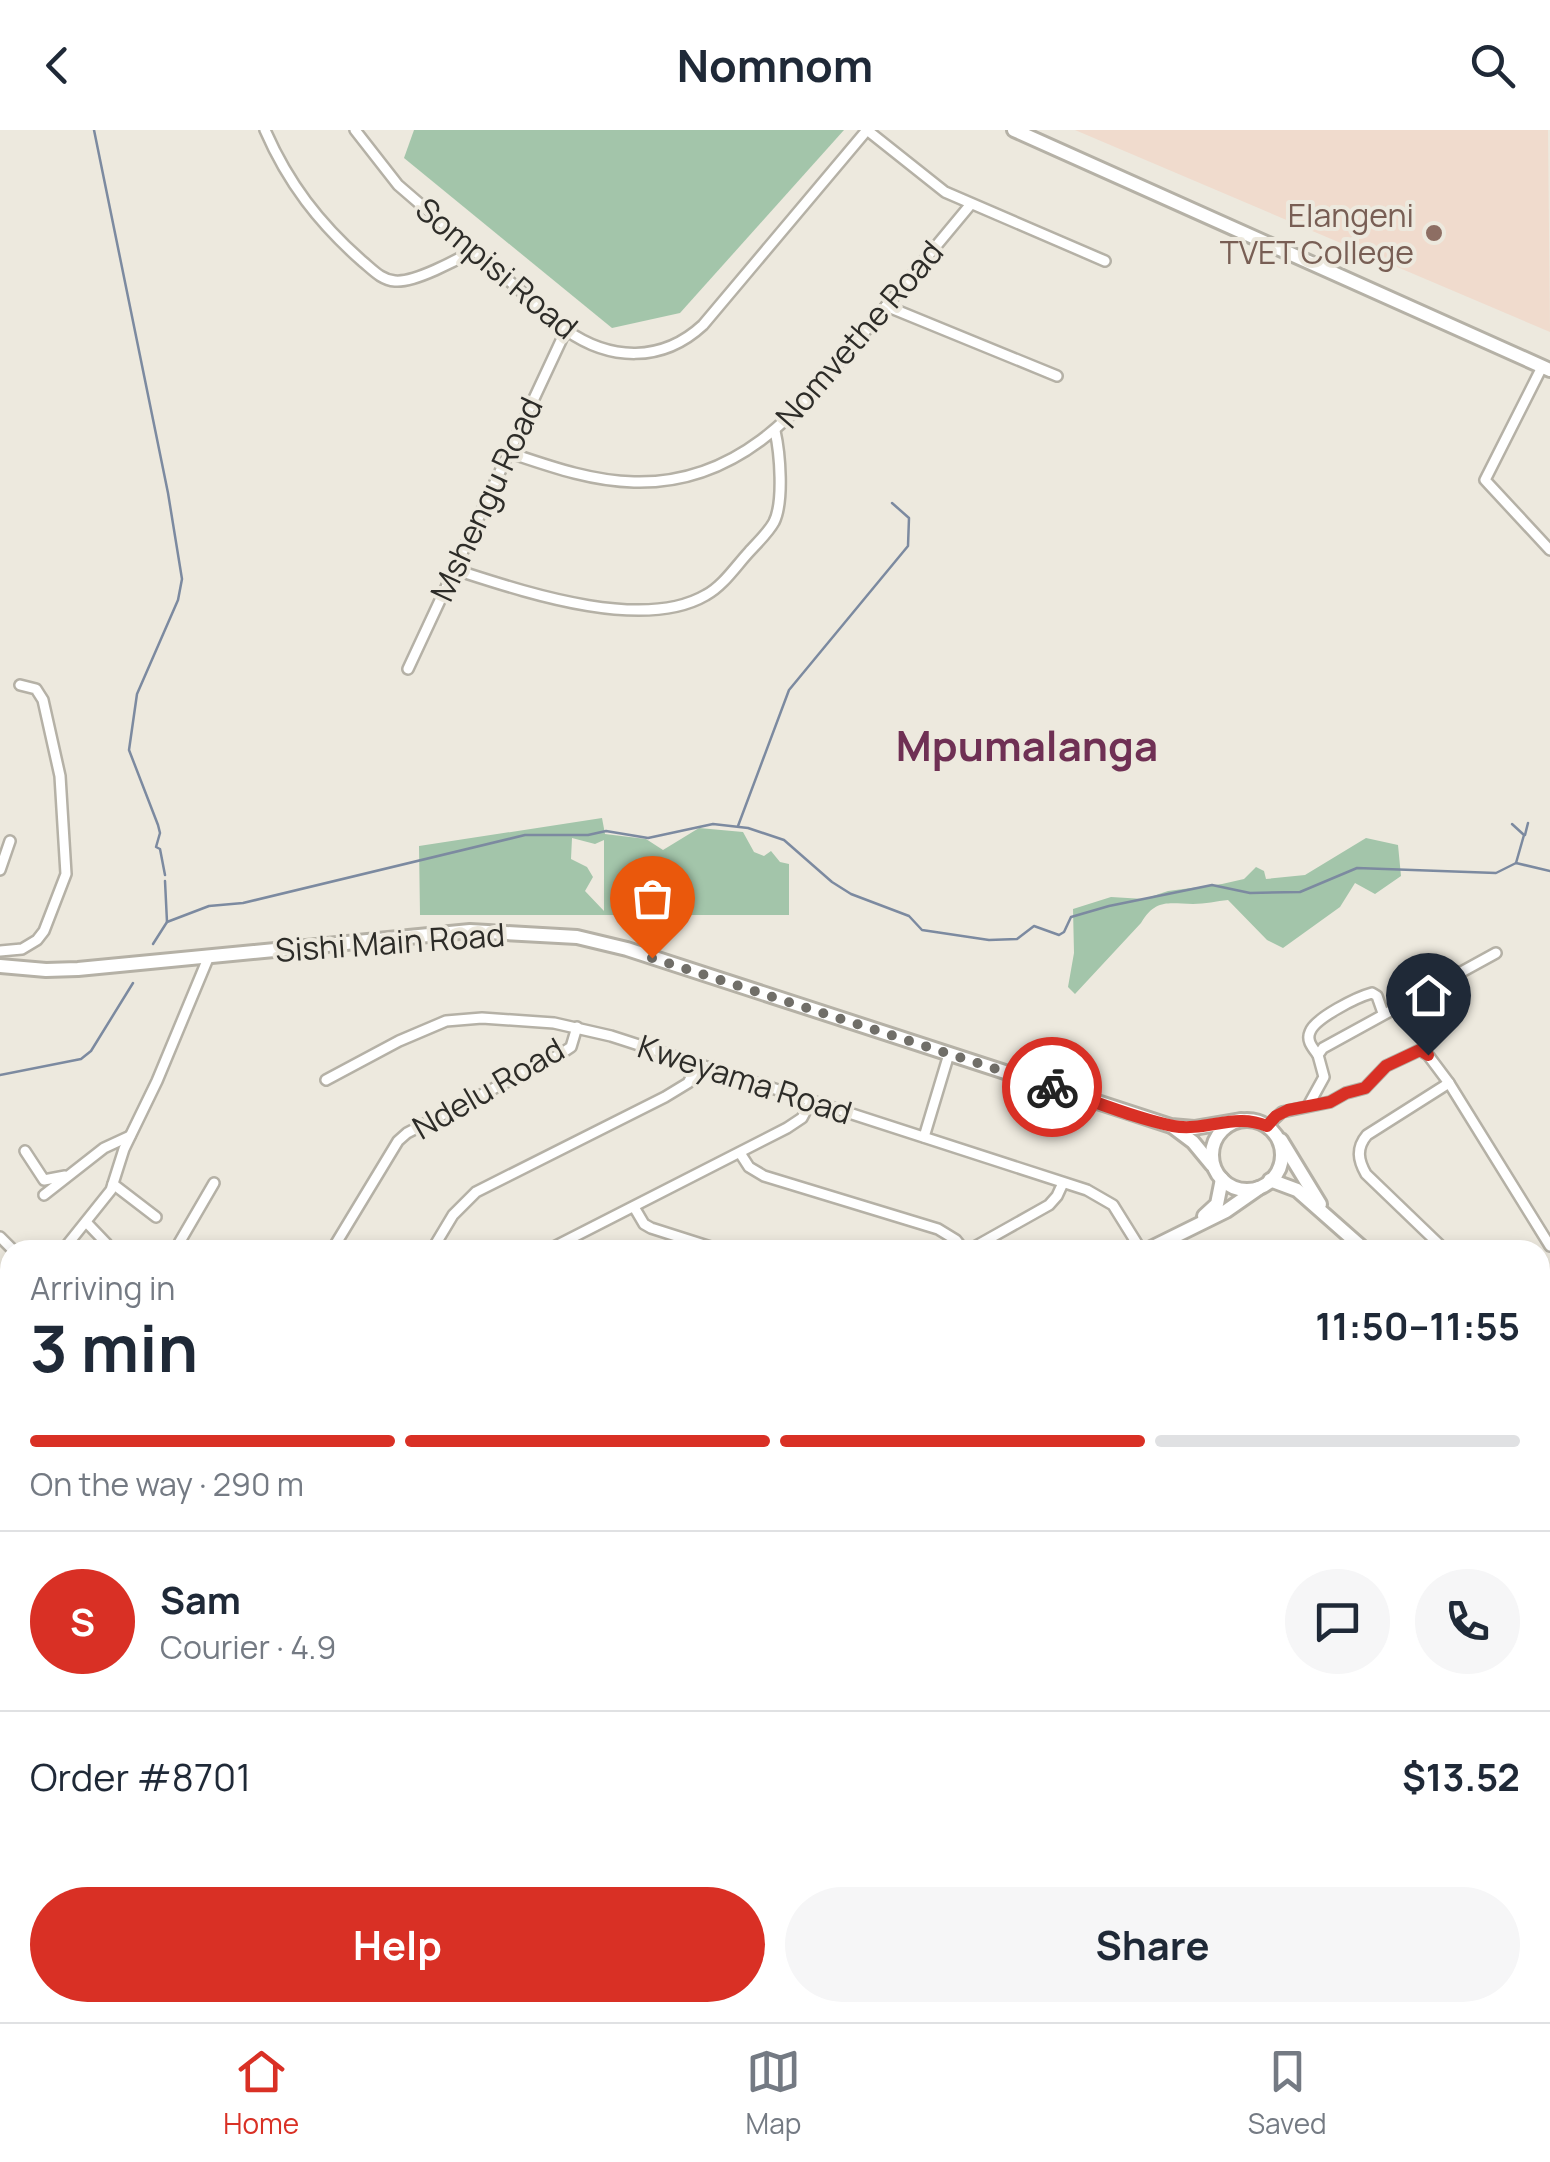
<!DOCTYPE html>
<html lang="en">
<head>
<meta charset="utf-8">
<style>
	:root { --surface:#fff; --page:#f6f6f7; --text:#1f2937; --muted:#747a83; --line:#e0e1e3; --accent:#d93025 }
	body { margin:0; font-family:Manrope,sans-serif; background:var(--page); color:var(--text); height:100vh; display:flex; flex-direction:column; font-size:38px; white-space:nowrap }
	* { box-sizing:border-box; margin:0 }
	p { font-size:32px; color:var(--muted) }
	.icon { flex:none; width:55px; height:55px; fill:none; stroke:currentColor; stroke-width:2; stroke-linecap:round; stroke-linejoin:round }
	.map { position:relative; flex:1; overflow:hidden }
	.side { position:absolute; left:0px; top:1110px; width:1550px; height:782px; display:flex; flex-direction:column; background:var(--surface); border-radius:30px 30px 0 0; box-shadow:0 5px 15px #0003 }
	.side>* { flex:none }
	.pin { position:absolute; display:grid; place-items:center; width:85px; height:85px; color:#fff; margin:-102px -42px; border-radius:50% 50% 50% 0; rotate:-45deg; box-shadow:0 0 10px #0007 }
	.pin .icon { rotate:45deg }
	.courier { position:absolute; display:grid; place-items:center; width:100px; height:100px; margin:-50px; border:8px solid #d93025; border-radius:50%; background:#fff; color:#222; box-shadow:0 2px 12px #0007 }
	.summary em { font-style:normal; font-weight:700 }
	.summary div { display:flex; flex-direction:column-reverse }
	.summary { display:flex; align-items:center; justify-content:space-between; height:170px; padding:0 30px }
	h1 { font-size:65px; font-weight:700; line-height:75px }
	.bar { display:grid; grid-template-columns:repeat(4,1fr); gap:15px 10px; align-content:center; height:120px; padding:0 30px }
	.bar i { height:12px; border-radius:8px; background:var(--line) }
	.bar .current { background:var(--accent) }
	.bar p { grid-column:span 4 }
	.line { display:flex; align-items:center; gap:25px; padding:0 30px; border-top:2px solid var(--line) }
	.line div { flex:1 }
	.round { display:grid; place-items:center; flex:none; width:105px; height:105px; border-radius:52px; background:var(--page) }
	.primary-button { display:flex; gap:20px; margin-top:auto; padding:20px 30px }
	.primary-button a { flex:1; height:115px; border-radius:60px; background:var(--accent); color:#fff; font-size:40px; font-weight:700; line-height:115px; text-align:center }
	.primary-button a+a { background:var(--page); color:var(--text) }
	header { display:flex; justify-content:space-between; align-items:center; height:130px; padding:0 30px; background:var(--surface); font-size:45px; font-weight:700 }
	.menu { display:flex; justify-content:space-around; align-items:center; height:140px; border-top:2px solid var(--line); background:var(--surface); font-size:28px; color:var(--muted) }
	.menu a { display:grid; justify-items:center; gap:5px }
	.menu .current { color:var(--accent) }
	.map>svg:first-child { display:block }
</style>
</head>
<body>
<header><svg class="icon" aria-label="back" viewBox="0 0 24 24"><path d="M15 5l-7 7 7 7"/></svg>Nomnom<svg class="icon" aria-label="search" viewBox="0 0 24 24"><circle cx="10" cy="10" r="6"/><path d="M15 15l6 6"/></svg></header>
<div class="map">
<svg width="1550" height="1892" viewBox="0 0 1550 1892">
	<rect width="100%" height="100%" fill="#ede9de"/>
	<g fill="#f0dbcd">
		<path d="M 1075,0 L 1548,0 L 1550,202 Z"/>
		<path d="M 1540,1462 L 1550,1463 L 1550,1746 L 1540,1747 Z"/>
		<path d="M 1550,1758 L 1550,1892 L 1531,1892 L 1531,1883 L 1540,1882 L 1540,1759 Z"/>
	</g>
	<g fill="#a3c5aa" fill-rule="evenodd">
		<path d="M 414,0 L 844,0 L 680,183 L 612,198 L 404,28 Z"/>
		<path d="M 602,688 L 605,704 L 646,709 L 663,720 L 699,698 L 743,702 L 754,722 L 764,726 L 771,721 L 780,732 L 789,734 L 789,785 L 420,785 L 419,716 ZM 572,708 L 595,714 L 604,710 L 604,781 L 585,761 L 593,747 L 587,737 L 571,729 Z"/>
		<path d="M 1366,708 L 1398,715 L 1401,746 L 1375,764 L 1355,753 L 1340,777 L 1283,818 L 1267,810 L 1228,770 C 1217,771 1205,774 1193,774 C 1169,774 1156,768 1141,793 L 1075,864 L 1068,857 L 1074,823 L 1073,779 L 1111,767 L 1144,769 L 1168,761 L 1222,754 L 1244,749 L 1256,737 L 1264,741 L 1266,749 L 1305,745 Z"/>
		<path d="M 1540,1556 L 1550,1558 L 1550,1635 L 1540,1633 Z"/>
	</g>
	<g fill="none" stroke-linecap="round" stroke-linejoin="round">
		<g stroke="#7c8aa0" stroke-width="2.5">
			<path d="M 94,0 L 168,363 L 182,449 L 178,470 L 137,564 L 129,620 L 158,695 L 160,703 L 156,717 L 160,719 L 165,745"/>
			<path d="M 1512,694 L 1524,705 L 1516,733"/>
			<path d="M 738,696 L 789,560 L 908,416 L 909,388 L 892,373"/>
			<path d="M 1525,705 L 1528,693"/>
			<path d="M 167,792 L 209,776 L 243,773 L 525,705 L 588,705 L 606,701 L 648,708 L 713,694 L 748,698 L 784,710 L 832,752 L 851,764 L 909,786 L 922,800 L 989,810 L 1017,809 L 1034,796 L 1059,805 L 1064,802 L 1071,787 L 1109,776 L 1212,755 L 1250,763 L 1300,762 L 1357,738 L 1496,743 L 1516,733 L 1550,741"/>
			<path d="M 153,814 L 167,792 L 165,751"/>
			<path d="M 0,945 L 81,929 L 91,921 L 133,853"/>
		</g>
		<g stroke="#b5b1a6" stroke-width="14">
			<g id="street">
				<path d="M 265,0 C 288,53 319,93 362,131 C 372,139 381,150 395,151 C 414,153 457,130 474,120"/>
				<path d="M 355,0 L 398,55 L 566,200 C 610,231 662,233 703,195 L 867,0"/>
				<path d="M 867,0 L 945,62 L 1105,131"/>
				<path d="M 886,176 L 1057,246"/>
				<path d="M 1542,237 L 1485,350 L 1550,420"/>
				<path d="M 507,322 C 549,336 590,351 634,352 C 744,355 804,274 868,198 C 902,157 937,115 971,74"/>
				<path d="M 453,439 C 519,460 641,503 706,465 C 723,456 736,436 749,422 C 757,413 768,403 774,392 C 784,372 780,323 775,301"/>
				<path d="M 408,539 L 566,200"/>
				<path d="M 0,740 L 10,711"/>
				<path d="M 0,821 L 22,819 L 37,810 L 44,801 L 66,744 L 60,646 L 43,570 L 36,559 L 20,555"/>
				<path d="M 1318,925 C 1313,918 1306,911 1310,902 C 1315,888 1357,867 1372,863 L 1377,866 L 1383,883"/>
				<path d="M 326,950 L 399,911 L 446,891 L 482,888 L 554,893 L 611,906 L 1087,1060 L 1113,1075 L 1141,1120"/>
				<path d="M 1308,976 L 1324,947 L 1318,925 L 1323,918 L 1496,823"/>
				<path d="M 1267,996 L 1282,982 L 1330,972 L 1346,963 L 1365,958 L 1386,936 L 1420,920 L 1428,925 L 1449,953 L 1550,1116"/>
				<path d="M 924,1007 L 949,924"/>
				<path d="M 25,1021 L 44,1050 L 65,1046"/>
				<path d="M 740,1023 L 749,1037 L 764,1046 L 938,1099 L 956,1110 L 964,1120"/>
				<path d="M 113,1054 L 156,1087"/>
				<path d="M 44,1065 L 104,1018 L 130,1006"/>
				<path d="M 634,1077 L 644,1094 L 651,1098 L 720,1120"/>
				<path d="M 86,1092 L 107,1114"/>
				<path d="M 0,1107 L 13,1120"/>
				<path d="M 63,1120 L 111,1060 L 124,1019 L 157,951 L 209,826"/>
				<path d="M 175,1120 L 214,1053"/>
				<path d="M 332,1120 L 398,1011 L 407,1003 L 559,925 L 571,917 L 577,897"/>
				<path d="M 432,1120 L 453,1085 L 476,1062 L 665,967 L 688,953 L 698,935"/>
				<path d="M 548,1120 L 787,998 L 802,988 L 811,971"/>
				<path d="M 969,1120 L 1049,1075 L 1057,1066 L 1063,1053"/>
				<path d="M 1445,1120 L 1366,1044 C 1358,1030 1356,1018 1367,1005 L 1449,953"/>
				<path d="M 1540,1160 L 1550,1153"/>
				<path d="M 1540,1408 L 1550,1412"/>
				<path d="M 0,1637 L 10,1631"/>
				<path d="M 1,1739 L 10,1730"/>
				<path d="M 388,1882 L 406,1892"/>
				<path d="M 1277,1882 L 1283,1892"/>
				<path d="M 1442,1882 L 1442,1892"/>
				<path d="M 1521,1882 L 1523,1892"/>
				<path d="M 7,1892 L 17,1882"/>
				<path d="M 270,1892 L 287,1892"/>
				<path d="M 458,1892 L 459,1882"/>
				<path d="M 569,1892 L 570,1882"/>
				<path d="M 741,1892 L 742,1882"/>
				<path d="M 826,1892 L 827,1882"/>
				<path d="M 912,1892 L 914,1882"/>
				<path d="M 997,1892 L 998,1882"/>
				<path d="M 1082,1892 L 1084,1882"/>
				<path d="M 1170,1892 L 1171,1882"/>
			</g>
		</g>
		<g stroke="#b5b1a6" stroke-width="18">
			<g id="secondary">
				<path d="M 1014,0 L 1550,240"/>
				<path d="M 0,836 L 46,840 L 78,839 L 470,801 L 577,807 L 627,819 L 1171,996 L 1194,998 L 1241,990"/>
				<circle cx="1247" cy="1025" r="35"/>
				<path d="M 1173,997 L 1193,1012 L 1212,1035"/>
				<path d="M 1281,1010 L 1320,1074"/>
				<path d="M 1270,1050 L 1297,1060 L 1365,1120"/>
				<path d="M 1204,1086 L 1217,1074 L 1222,1049"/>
				<path d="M 1147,1120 L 1226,1081 L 1259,1058"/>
				<path d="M 1540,1278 L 1550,1284"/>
				<path d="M 148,1892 L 158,1882"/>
				<path d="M 653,1892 L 654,1882"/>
			</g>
		</g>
		<use href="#street" stroke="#fff" stroke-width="9"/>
		<use href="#secondary" stroke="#fff" stroke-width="12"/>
	</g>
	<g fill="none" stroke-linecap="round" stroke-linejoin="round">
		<path stroke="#706e68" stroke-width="10" stroke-dasharray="0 18" d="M 652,828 L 1052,957"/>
		<path stroke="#d93025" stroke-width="12" d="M 1052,957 C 1092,970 1133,988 1173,996 C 1206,1002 1235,982 1267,996 L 1276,986 L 1288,980 L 1330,972 L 1346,963 L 1365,958 L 1386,936 L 1420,920 L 1428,925"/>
	</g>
	<circle fill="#8d6e63" stroke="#ede9de" stroke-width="4" cx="1434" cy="103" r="10"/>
	<g text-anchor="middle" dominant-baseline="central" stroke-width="8" stroke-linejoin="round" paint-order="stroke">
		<g font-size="32" fill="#785e54" stroke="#ede9de" text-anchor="end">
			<text x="1414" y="85">Elangeni<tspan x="1414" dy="37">TVET College</tspan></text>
		</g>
		<g font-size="32" fill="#2d2c28" stroke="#ede9de">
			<text transform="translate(497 138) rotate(40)">Sompisi Road</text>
			<text transform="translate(859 204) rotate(-49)">Nomvethe Road</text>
			<text transform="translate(486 369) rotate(-65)">Mshengu Road</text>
			<text transform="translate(390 812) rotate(-4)">Sishi Main Road</text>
			<text transform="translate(745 949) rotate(18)">Kweyama Road</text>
			<text transform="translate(488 958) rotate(-30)">Ndelu Road</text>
		</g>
		<g font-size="42" font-weight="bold" fill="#6f3054" stroke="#ede9de">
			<text x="1027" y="615">Mpumalanga</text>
		</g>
	</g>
</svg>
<div class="pin" style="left:652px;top:828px;background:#ea580c"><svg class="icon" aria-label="bag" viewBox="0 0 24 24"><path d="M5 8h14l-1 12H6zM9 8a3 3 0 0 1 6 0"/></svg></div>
<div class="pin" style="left:1428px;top:925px;background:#1f2937"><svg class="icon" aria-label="home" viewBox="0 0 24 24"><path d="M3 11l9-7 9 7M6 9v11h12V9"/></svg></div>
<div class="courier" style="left:1052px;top:957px"><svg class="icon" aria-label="bike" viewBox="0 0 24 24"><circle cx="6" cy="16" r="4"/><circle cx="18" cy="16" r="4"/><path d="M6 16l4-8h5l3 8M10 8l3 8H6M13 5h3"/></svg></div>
<section class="side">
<div class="summary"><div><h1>3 min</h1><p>Arriving in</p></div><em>11:50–11:55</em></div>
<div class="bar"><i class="current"></i><i class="current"></i><i class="current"></i><i></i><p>On the way · 290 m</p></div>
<div class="line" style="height:180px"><b class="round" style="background:var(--accent);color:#fff">S</b><div><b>Sam</b><p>Courier · 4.9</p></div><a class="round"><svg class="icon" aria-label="chat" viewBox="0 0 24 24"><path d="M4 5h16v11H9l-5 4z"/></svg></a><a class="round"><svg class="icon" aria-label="phone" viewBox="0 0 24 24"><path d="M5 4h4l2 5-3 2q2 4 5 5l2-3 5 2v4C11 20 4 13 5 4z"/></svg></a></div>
<div class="line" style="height:130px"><div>Order #8701</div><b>$13.52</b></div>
<div class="primary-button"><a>Help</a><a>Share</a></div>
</section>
</div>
<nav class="menu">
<a class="current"><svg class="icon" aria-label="home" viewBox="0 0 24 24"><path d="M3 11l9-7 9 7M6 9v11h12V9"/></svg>Home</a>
<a><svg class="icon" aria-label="map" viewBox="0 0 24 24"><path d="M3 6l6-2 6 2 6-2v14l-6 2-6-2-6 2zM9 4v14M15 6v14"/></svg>Map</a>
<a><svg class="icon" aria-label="saved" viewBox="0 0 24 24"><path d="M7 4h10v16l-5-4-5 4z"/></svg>Saved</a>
</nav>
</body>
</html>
